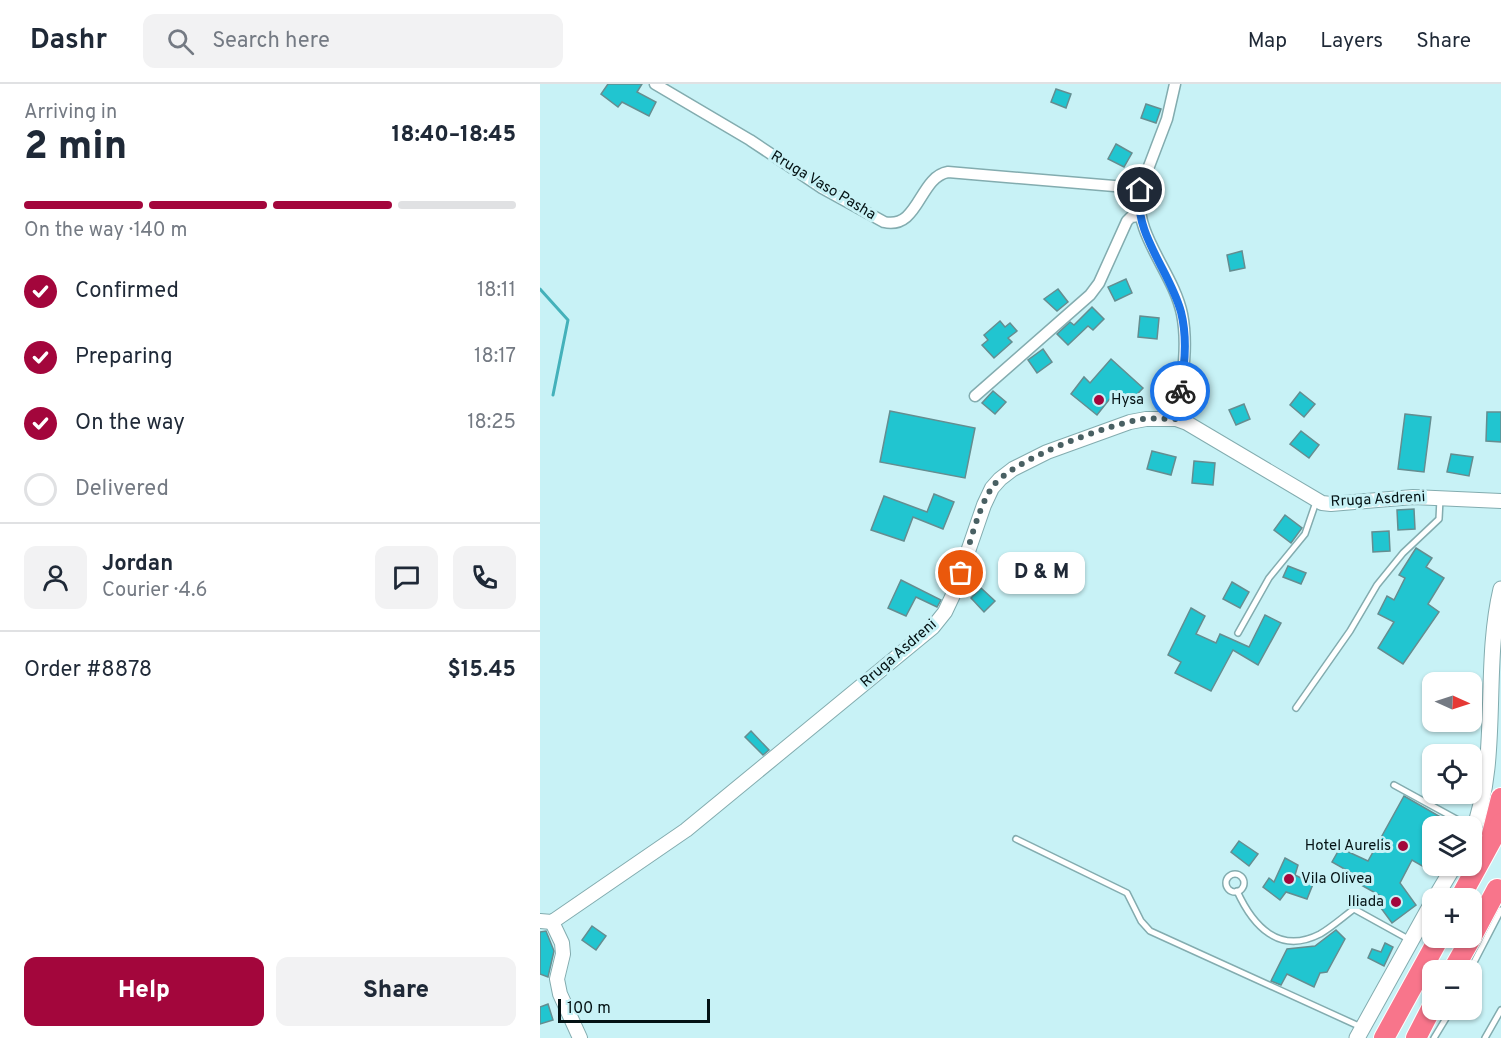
<!DOCTYPE html>
<html lang="en">
<head>
<meta charset="utf-8">
<style>
	:root { --surface:#fff; --page:#f2f2f3; --text:#1f2937; --muted:#747a83; --line:#e0e1e3; --accent:#a3063c }
	body { margin:0; font-family:Overpass,sans-serif; background:var(--page); color:var(--text); height:100vh; display:flex; flex-direction:column; font-size:22px; white-space:nowrap }
	* { box-sizing:border-box; margin:0 }
	p { font-size:20px; color:var(--muted) }
	.icon { flex:none; width:33px; height:33px; fill:none; stroke:currentColor; stroke-width:2; stroke-linecap:round; stroke-linejoin:round }
	.map { position:relative; flex:1; overflow:hidden }
	.side { display:flex; flex-direction:column; background:var(--surface); width:540px }
	.side>* { flex:none }
	.needle { width:39px; rotate:93deg }
	.tools { position:absolute; left:882px; top:588px; display:grid; gap:12px }
	.tools a { display:grid; place-items:center; width:60px; height:60px; border-radius:12px; background:var(--surface); box-shadow:0 2px 4px #0004; font-size:30px }
	.scale { position:absolute; left:18px; bottom:15px; width:152px; box-sizing:border-box; padding-left:6px; border:3px solid #041214; border-top:0; font-size:16px; line-height:21px; white-space:nowrap; color:#041214; -webkit-text-stroke:4px #c8f2f6; paint-order:stroke }
	.pin { position:absolute; display:grid; place-items:center; width:51px; height:51px; color:#fff; margin:-26px; border:3px solid #fff; border-radius:50%; box-shadow:0 2px 6px #0007 }
	.courier { position:absolute; display:grid; place-items:center; width:60px; height:60px; margin:-30px; border:4px solid #1a73e8; border-radius:50%; background:#fff; color:#222; box-shadow:0 2px 8px #0007 }
	.bubble { position:absolute; height:42px; border-radius:12px; background:var(--surface); box-shadow:0 2px 4px #0004; font-size:20px; font-weight:800; line-height:42px; text-align:center }
	.summary em { font-style:normal; font-weight:800 }
	.summary div { display:flex; flex-direction:column-reverse }
	.summary { display:flex; align-items:center; justify-content:space-between; height:102px; padding:0 24px }
	h1 { font-size:39px; font-weight:800; line-height:45px }
	.bar { display:grid; grid-template-columns:repeat(4,1fr); gap:9px 6px; align-content:center; height:72px; padding:0 24px }
	.bar i { height:8px; border-radius:4px; background:var(--line) }
	.bar .active { background:var(--accent) }
	.bar p { grid-column:span 4 }
	.line { display:flex; align-items:center; gap:15px; padding:0 24px; border-top:2px solid var(--line) }
	.line div { flex:1 }
	.round { display:grid; place-items:center; flex:none; width:63px; height:63px; border-radius:12px; background:var(--page) }
	ol { padding:0 24px; list-style:none }
	li { display:flex; align-items:center; gap:18px; height:66px }
	li p { margin-inline-start:auto }
	li .icon { padding:6px; border-radius:50%; background:var(--accent); color:#fff; stroke-width:4 }
	li:last-child { color:var(--muted) }
	li i { width:33px; height:33px; border:3px solid var(--line); border-radius:50% }
	.primary-button { display:flex; gap:12px; margin-top:auto; padding:12px 24px }
	.primary-button a { flex:1; height:69px; border-radius:12px; background:var(--accent); color:#fff; font-size:24px; font-weight:800; line-height:69px; text-align:center }
	.primary-button a+a { background:var(--page); color:var(--text) }
	header { display:flex; align-items:center; gap:36px; box-sizing:border-box; height:84px; padding:0 30px; background:var(--surface); border-bottom:2px solid var(--line) }
	header strong { font-size:28px }
	nav { display:flex; gap:33px; margin-inline-start:auto; font-size:21px }
	.search { width:420px; height:54px; background:var(--page); display:flex; align-items:center; gap:15px; box-sizing:border-box; padding:0 21px; border-radius:12px; color:var(--muted); font-size:22px }
	main { display:flex; flex:1; min-height:0 }
	.map>svg:first-child { display:block }
</style>
</head>
<body>
<header>
<strong>Dashr</strong>
<div class="search"><svg class="icon" aria-label="search" viewBox="0 0 24 24"><circle cx="10" cy="10" r="6"/><path d="M15 15l6 6"/></svg>Search here</div>
<nav><a>Map</a><a>Layers</a><a>Share</a></nav>
</header>
<main>
<section class="side">
<div class="summary"><div><h1>2 min</h1><p>Arriving in</p></div><em>18:40–18:45</em></div>
<div class="bar"><i class="active"></i><i class="active"></i><i class="active"></i><i></i><p>On the way · 140 m</p></div>
<ol>
<li><svg class="icon" aria-label="check" viewBox="0 0 24 24"><path d="M5 12l5 5 9-10"/></svg>Confirmed<p>18:11</p></li>
<li><svg class="icon" aria-label="check" viewBox="0 0 24 24"><path d="M5 12l5 5 9-10"/></svg>Preparing<p>18:17</p></li>
<li><svg class="icon" aria-label="check" viewBox="0 0 24 24"><path d="M5 12l5 5 9-10"/></svg>On the way<p>18:25</p></li>
<li><i></i>Delivered</li>
</ol>
<div class="line" style="height:108px"><a class="round"><svg class="icon" aria-label="person" viewBox="0 0 24 24"><circle cx="12" cy="8" r="4"/><path d="M4 21q1-7 8-7t8 7"/></svg></a><div><b>Jordan</b><p>Courier · 4.6</p></div><a class="round"><svg class="icon" aria-label="chat" viewBox="0 0 24 24"><path d="M4 5h16v11H9l-5 4z"/></svg></a><a class="round"><svg class="icon" aria-label="phone" viewBox="0 0 24 24"><path d="M5 4h4l2 5-3 2q2 4 5 5l2-3 5 2v4C11 20 4 13 5 4z"/></svg></a></div>
<div class="line" style="height:78px"><div>Order #8878</div><b>$15.45</b></div>
<div class="primary-button"><a>Help</a><a>Share</a></div>
</section>
<div class="map">
<svg width="961" height="954" viewBox="0 0 961 954">
	<rect width="100%" height="100%" fill="#c8f2f6"/>
	<g fill="none" stroke-linecap="round" stroke-linejoin="round">
		<path stroke="#44b1ba" stroke-width="3" d="M 0,205 L 28,236 L 13,311"/>
	</g>
	<g fill="#21c5d0" stroke="#658d90" stroke-width="1.5">
		<path d="M 68,0 L 102,0 L 97,8 L 116,18 L 109,32 L 82,18 L 78,23 L 61,10 Z"/>
		<path d="M 516,5 L 531,10 L 526,24 L 511,18 Z"/>
		<path d="M 606,20 L 621,25 L 616,39 L 601,34 Z"/>
		<path d="M 576,60 L 592,69 L 584,83 L 568,75 Z"/>
		<path d="M 702,167 L 705,184 L 690,187 L 687,171 Z"/>
		<path d="M 586,195 L 592,209 L 575,217 L 568,203 Z"/>
		<path d="M 518,205 L 528,218 L 517,227 L 504,215 Z"/>
		<path d="M 552,223 L 564,235 L 553,246 L 548,242 L 528,261 L 517,250 L 530,238 L 534,241 Z"/>
		<path d="M 600,232 L 619,234 L 617,255 L 598,253 Z"/>
		<path d="M 460,237 L 465,243 L 470,239 L 477,247 L 468,254 L 472,258 L 454,274 L 442,261 L 448,256 L 444,251 Z"/>
		<path d="M 503,265 L 512,278 L 497,289 L 488,276 Z"/>
		<path d="M 571,275 L 603,304 L 589,319 L 576,307 L 557,331 L 531,310 L 544,293 L 550,299 Z"/>
		<path d="M 453,307 L 466,318 L 455,330 L 442,319 Z"/>
		<path d="M 760,308 L 775,320 L 764,333 L 750,321 Z"/>
		<path d="M 704,320 L 710,335 L 696,341 L 689,326 Z"/>
		<path d="M 350,327 L 435,344 L 425,394 L 340,378 Z"/>
		<path d="M 947,328 L 961,328 L 961,358 L 946,357 Z"/>
		<path d="M 865,330 L 891,333 L 884,388 L 858,385 Z"/>
		<path d="M 761,347 L 779,361 L 769,374 L 750,360 Z"/>
		<path d="M 612,367 L 636,373 L 631,391 L 607,385 Z"/>
		<path d="M 911,370 L 933,373 L 929,392 L 907,388 Z"/>
		<path d="M 654,377 L 675,379 L 673,401 L 652,399 Z"/>
		<path d="M 394,410 L 414,418 L 403,445 L 373,433 L 364,457 L 331,446 L 344,412 L 387,428 Z"/>
		<path d="M 874,425 L 875,445 L 858,446 L 857,426 Z"/>
		<path d="M 745,431 L 762,444 L 751,459 L 734,446 Z"/>
		<path d="M 849,447 L 850,467 L 833,468 L 832,448 Z"/>
		<path d="M 876,464 L 892,474 L 886,483 L 904,494 L 888,520 L 899,528 L 863,580 L 838,564 L 854,538 L 838,530 L 847,512 L 854,516 L 865,494 L 859,491 Z"/>
		<path d="M 748,482 L 766,489 L 761,500 L 743,493 Z"/>
		<path d="M 361,496 L 401,516 L 397,523 L 376,513 L 366,532 L 348,524 Z"/>
		<path d="M 692,498 L 709,508 L 700,524 L 683,515 Z"/>
		<path d="M 441,504 L 455,517 L 444,528 L 431,514 Z"/>
		<path d="M 651,524 L 665,532 L 656,550 L 676,559 L 680,550 L 709,563 L 725,531 L 741,539 L 718,581 L 693,566 L 671,607 L 635,589 L 641,578 L 628,571 Z"/>
		<path d="M 211,647 L 229,666 L 223,671 L 205,653 Z"/>
		<path d="M 864,712 L 904,735 L 900,742 L 892,742 L 892,756 L 887,767 L 891,769 L 884,783 L 872,776 L 860,799 L 876,821 L 852,839 L 835,816 L 841,812 L 821,801 L 824,796 L 792,778 L 800,764 L 828,777 Z"/>
		<path d="M 699,757 L 718,770 L 709,782 L 691,768 Z"/>
		<path d="M 745,774 L 758,781 L 755,791 L 773,800 L 767,815 L 746,808 L 740,816 L 723,803 L 729,794 L 734,798 Z"/>
		<path d="M 52,842 L 66,852 L 56,866 L 42,856 Z"/>
		<path d="M 796,846 L 805,855 L 787,888 L 780,889 L 774,903 L 747,890 L 741,901 L 731,897 L 747,865 L 775,862 Z"/>
		<path d="M 6,847 L 14,867 L 8,893 L 0,890 L 0,848 Z"/>
		<path d="M 845,859 L 853,863 L 844,882 L 828,874 L 832,865 L 841,868 Z"/>
		<path d="M 8,920 L 13,936 L 0,940 L 0,923 Z"/>
	</g>
	<g fill="none" stroke-linecap="round" stroke-linejoin="round">
		<g stroke="#83acaf" stroke-width="8">
			<g id="service">
				<path d="M 698,549 L 729,494 L 765,450 L 776,418"/>
				<path d="M 756,624 L 810,547 L 837,501 L 863,469 L 899,435 L 900,415"/>
				<path d="M 854,701 L 929,742"/>
				<path d="M 476,755 L 587,809 L 601,837 L 610,847 L 821,943"/>
				<circle cx="695" cy="799" r="9"/>
				<path d="M 697,807 C 713,842 739,871 780,850 C 792,843 803,833 814,825 L 870,856"/>
				<path d="M 930,886 L 961,826"/>
				<path d="M 894,954 L 911,926"/>
				<path d="M 945,954 L 961,926"/>
			</g>
		</g>
		<g stroke="#83acaf" stroke-width="13">
			<g id="minor">
				<path d="M 115,0 L 210,56 L 282,104 L 344,138 C 379,146 379,93 408,88 L 586,103 L 600,106"/>
				<path d="M 635,0 L 627,35 L 600,106 C 593,151 633,187 642,230 C 649,265 641,301 636,335"/>
				<path d="M 435,312 L 550,211 L 559,199 L 587,137 L 591,133 L 599,132"/>
			</g>
		</g>
		<g stroke="#83acaf" stroke-width="16">
			<g id="tertiary">
				<path d="M 0,837 L 12,838 L 146,746 L 393,543 L 405,528 L 413,511 L 444,421 L 452,404 L 460,395 L 473,385 L 507,368 L 590,338 L 606,335 L 636,335 L 647,339 L 782,419 L 791,420 L 873,413 L 961,417"/>
				<path d="M 12,838 L 22,859 L 23,870 L 17,895 L 20,910 L 40,954"/>
			</g>
		</g>
		<g stroke="#83acaf" stroke-width="17">
			<g id="secondary">
				<path d="M 932,750 C 961,675 942,585 961,505"/>
				<path d="M 895,814 L 914,782"/>
				<path d="M 817,954 L 892,819"/>
			</g>
		</g>
		<g stroke="#fff" stroke-width="22">
			<g id="motorway">
				<path d="M 952,750 L 961,714"/>
				<path d="M 920,814 L 961,739"/>
				<path d="M 932,852 L 957,805"/>
				<path d="M 913,886 L 931,854"/>
				<path d="M 844,954 L 899,854"/>
				<path d="M 876,954 L 892,923"/>
			</g>
		</g>
		<use href="#service" stroke="#fff" stroke-width="5"/>
		<use href="#minor" stroke="#fff" stroke-width="10"/>
		<use href="#tertiary" stroke="#fff" stroke-width="14"/>
		<use href="#secondary" stroke="#fff" stroke-width="15"/>
		<use href="#motorway" stroke="#f8758b" stroke-width="20"/>
	</g>
	<g fill="none" stroke-linecap="round" stroke-linejoin="round">
		<path stroke="#496063" stroke-width="6" stroke-dasharray="0 10.8" d="M 421,489 C 429,463 438,423 453,402 C 473,375 569,340 603,335 C 614,334 625,335 636,335 L 640,307"/>
		<path stroke="#1a73e8" stroke-width="8" d="M 600,106 C 593,149 630,187 641,228 C 647,252 645,282 640,307"/>
	</g>
	<g fill="#a3063c" stroke="#c8f2f6" stroke-width="2">
		<circle cx="559" cy="316" r="6"/>
		<circle cx="863" cy="762" r="6"/>
		<circle cx="749" cy="795" r="6"/>
		<circle cx="856" cy="818" r="6"/>
	</g>
	<g text-anchor="middle" dominant-baseline="central" stroke-width="6" stroke-linejoin="round" paint-order="stroke">
		<g font-size="15" fill="#041214" stroke="#c8f2f6">
			<text transform="translate(283 102) rotate(31)">Rruga Vaso Pasha</text>
			<text transform="translate(838 416) rotate(-3)">Rruga Asdreni</text>
			<text transform="translate(359 570) rotate(-41)">Rruga Asdreni</text>
		</g>
		<g font-size="15" fill="#041214" stroke="#c8f2f6" text-anchor="start">
			<text x="571" y="316">Hysa</text>
			<text x="851" y="762" text-anchor="end">Hotel Aurelis</text>
			<text x="761" y="795">Vila Olivea</text>
			<text x="844" y="818" text-anchor="end">Iliada</text>
		</g>
	</g>
</svg>
<div class="tools">
<a><svg class="needle" viewBox="-14 -14 28 28"><path d="M0-13l5 13h-10z" fill="#e53935"/><path d="M0 13l5-13h-10z" fill="#747a83"/></svg></a>
<a><svg class="icon" aria-label="locate" viewBox="0 0 24 24"><circle cx="12" cy="12" r="6"/><path d="M12 2v4M12 18v4M2 12h4M18 12h4"/></svg></a>
<a><svg class="icon" aria-label="layers" viewBox="0 0 24 24"><path d="M12 4l9 5-9 5-9-5zM3 14l9 5 9-5"/></svg></a>
<a>+</a>
<a>−</a>
</div>
<div class="scale">100 m</div>
<div class="pin" style="left:421px;top:489px;background:#ea580c"><svg class="icon" aria-label="bag" viewBox="0 0 24 24"><path d="M5 8h14l-1 12H6zM9 8a3 3 0 0 1 6 0"/></svg></div>
<div class="pin" style="left:600px;top:106px;background:#1f2937"><svg class="icon" aria-label="home" viewBox="0 0 24 24"><path d="M3 11l9-7 9 7M6 9v11h12V9"/></svg></div>
<div class="courier" style="left:640px;top:307px"><svg class="icon" aria-label="bike" viewBox="0 0 24 24"><circle cx="6" cy="16" r="4"/><circle cx="18" cy="16" r="4"/><path d="M6 16l4-8h5l3 8M10 8l3 8H6M13 5h3"/></svg></div>
<div class="bubble" style="left:458px;top:468px;width:87px">D &amp; M</div>
</div>
</main>
</body>
</html>
